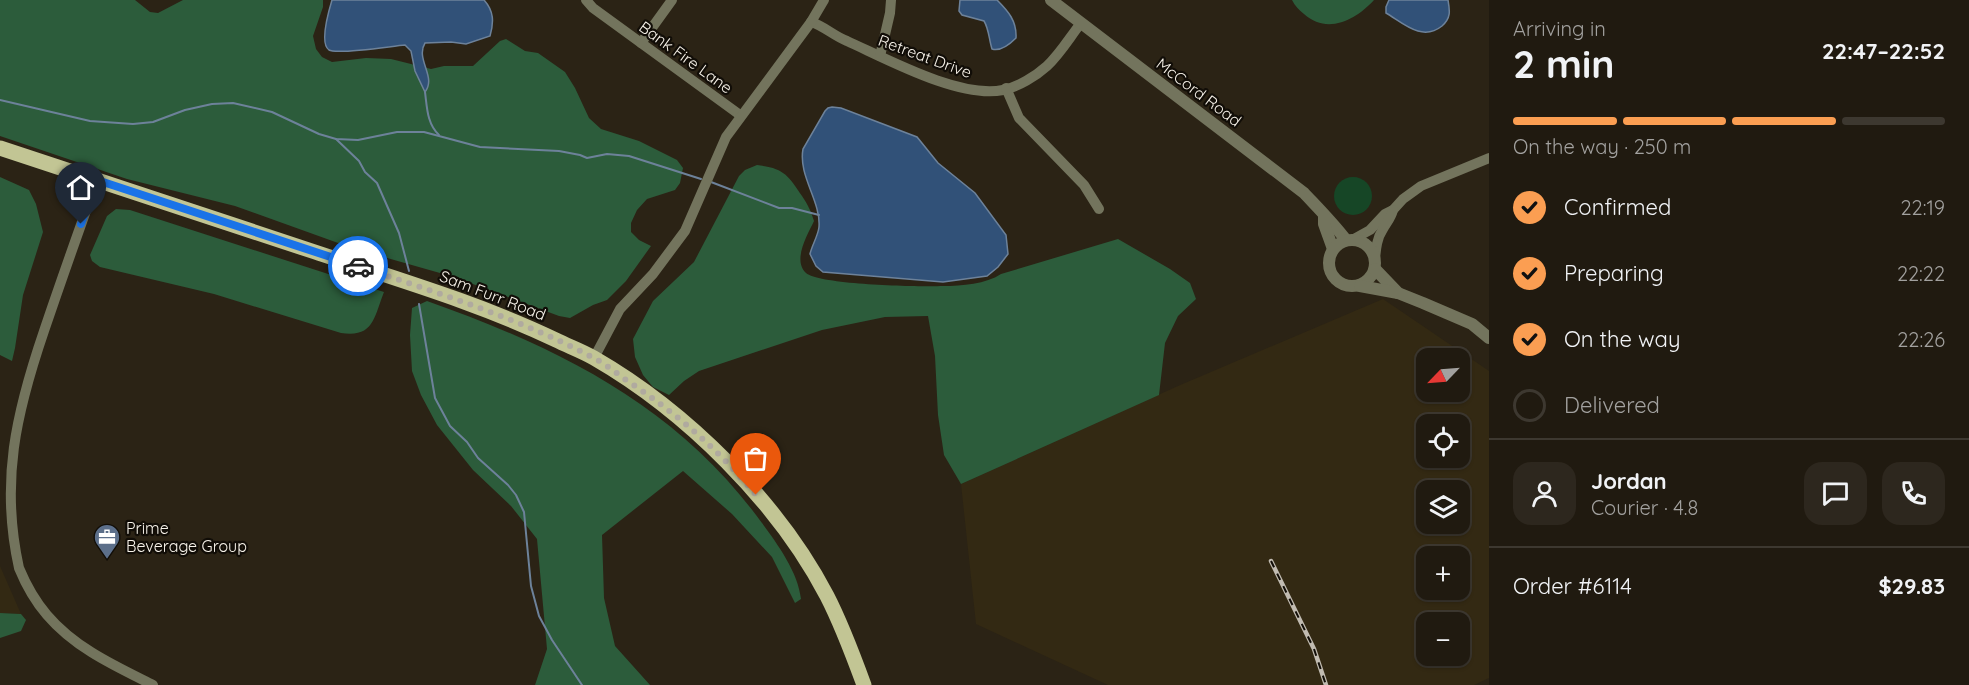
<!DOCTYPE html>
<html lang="en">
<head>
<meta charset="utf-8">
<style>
	:root { --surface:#201a10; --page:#2d271e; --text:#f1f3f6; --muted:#a2a19f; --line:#3d3830; --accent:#fb9e52 }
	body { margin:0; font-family:Quicksand,sans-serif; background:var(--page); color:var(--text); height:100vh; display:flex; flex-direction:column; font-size:22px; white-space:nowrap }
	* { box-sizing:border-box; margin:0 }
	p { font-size:20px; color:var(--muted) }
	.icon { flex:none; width:33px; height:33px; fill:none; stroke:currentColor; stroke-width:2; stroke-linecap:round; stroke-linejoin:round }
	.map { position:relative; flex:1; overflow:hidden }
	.panel { display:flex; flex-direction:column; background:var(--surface); width:480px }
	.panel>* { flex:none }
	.needle { width:39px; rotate:245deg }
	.fabs { position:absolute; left:1416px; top:348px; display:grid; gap:12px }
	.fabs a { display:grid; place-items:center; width:54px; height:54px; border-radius:12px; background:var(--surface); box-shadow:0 2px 4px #0004,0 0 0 2px var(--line); font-size:30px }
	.pin { position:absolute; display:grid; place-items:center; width:51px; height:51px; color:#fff; margin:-62px -26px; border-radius:50% 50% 50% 0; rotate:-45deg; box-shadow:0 0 6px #0007 }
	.pin .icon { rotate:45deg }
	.courier { position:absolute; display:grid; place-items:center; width:60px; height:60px; margin:-30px; border:4px solid #1a73e8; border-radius:50%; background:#fff; color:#222; box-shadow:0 2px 8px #0007 }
	.summary em { font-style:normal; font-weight:700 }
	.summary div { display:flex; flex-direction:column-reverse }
	.summary { display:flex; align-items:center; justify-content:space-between; height:102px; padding:0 24px }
	h1 { font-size:39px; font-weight:700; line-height:45px }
	.bar { display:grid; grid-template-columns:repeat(4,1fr); gap:9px 6px; align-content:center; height:72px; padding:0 24px }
	.bar i { height:8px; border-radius:4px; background:var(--line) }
	.bar .selected { background:var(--accent) }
	.bar p { grid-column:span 4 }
	.line { display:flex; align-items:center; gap:15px; padding:0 24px; border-top:2px solid var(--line) }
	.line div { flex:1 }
	.round { display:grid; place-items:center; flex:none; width:63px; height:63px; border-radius:18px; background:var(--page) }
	ol { padding:0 24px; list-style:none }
	li { display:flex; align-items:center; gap:18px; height:66px }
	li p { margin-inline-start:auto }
	li .icon { padding:6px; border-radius:50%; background:var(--accent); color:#111; stroke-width:4 }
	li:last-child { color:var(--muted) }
	li i { width:33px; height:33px; border:3px solid var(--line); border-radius:50% }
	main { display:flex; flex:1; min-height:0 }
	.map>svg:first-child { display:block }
</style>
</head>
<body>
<main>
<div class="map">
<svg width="1489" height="685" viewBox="0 0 1489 685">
	<rect width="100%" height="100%" fill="#2b2315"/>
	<g fill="#332913" fill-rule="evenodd">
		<path d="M 1383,299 L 1489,371 L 1489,678 L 1474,685 L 1108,685 L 976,624 L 961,484 L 1178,386 ZM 1426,358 L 1460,358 L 1460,392 L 1426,392 ZM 1426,424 L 1460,424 L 1460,458 L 1426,458 ZM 1426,490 L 1460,490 L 1460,524 L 1426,524 ZM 1426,556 L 1460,556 L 1460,590 L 1426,590 ZM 1426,622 L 1460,622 L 1460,656 L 1426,656 Z"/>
		<path d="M 0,566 L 21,614 L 0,613 Z"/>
	</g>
	<circle fill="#164626" cx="1353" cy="196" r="19"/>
	<g fill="#2c5c3b">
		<path d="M 0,0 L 135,0 L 150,12 L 158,13 L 183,0 L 323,0 L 323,7 L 313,36 L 316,49 L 322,57 L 332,62 L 366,58 L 391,59 L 431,69 L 444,66 L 473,66 L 500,41 L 506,39 L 525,51 L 538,53 L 565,72 L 575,88 L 589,118 L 601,129 L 639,141 L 677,160 L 683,168 L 680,183 L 675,190 L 647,199 L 637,210 L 631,223 L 631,232 L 639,240 L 651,246 L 626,281 L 607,300 L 593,305 L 570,318 L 559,316 L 454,277 L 352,248 L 235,206 L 127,179 L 0,136 Z"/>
		<path d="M 1292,0 L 1374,0 C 1356,20 1327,35 1304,14 C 1299,10 1295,6 1292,0 Z"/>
		<path d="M 757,165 C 784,168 788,175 802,196 C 808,205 811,211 814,221 C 808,234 792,260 806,273 C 820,285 921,287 943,286 C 962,286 986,284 1001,274 L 1118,239 L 1170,269 L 1190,283 L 1196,299 L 1178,316 L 1165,343 L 1159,395 L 961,484 L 944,455 L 938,415 L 935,356 L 928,316 L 885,317 L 822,330 L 699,371 L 684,381 L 669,395 L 653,387 L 643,375 L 635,357 L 633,339 L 653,301 L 694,262 L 739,176 L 745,170 Z"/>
		<path d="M 0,177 L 29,190 L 36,204 L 43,232 L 23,295 L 15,348 L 12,361 L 0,355 Z"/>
		<path d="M 116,209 L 130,210 L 384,292 C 374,317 374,338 341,333 L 214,294 L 100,267 L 92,261 L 90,255 L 107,216 Z"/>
		<path d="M 427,301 C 560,348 677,406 762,523 C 778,545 798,572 801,599 L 795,603 L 772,557 L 732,514 L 683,471 L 602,535 L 604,598 L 615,646 L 650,685 L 535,685 L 547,649 L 537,539 L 511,506 L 473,470 L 437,425 L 421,395 L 412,371 L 410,335 L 412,308 Z"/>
		<path d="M 0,613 L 21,614 L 26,620 L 21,631 L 0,638 Z"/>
	</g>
	<g fill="#315178" stroke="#6d829a" stroke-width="1.5">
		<path d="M 332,0 L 484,0 C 494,11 494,22 490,36 L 466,44 L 451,42 L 425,43 C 415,59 437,77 425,92 L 415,71 L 411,51 L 405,45 C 392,46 337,55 329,50 C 319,43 329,10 332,0 Z"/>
		<path d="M 960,0 L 997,0 C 1008,11 1017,21 1016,38 C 1010,44 1001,52 992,49 C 989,40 989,29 984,21 L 962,15 L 959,11 Z"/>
		<path d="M 1389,0 L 1448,0 C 1450,11 1451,18 1442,26 C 1422,42 1403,23 1386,13 L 1386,7 Z"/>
		<path d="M 832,107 L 841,108 L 917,137 L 938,163 L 975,193 L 1006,235 L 1008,254 L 998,267 L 987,276 L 943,282 L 823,272 L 816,266 L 810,254 C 812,245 818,236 819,227 C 821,201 798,176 803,149 L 825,111 L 828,108 Z"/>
	</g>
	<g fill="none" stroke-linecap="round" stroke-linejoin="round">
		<g stroke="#6d829a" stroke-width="2">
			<path d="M 425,92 C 427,107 427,124 439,135"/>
			<path d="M 0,100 L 90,121 L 133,124 L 153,122 L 185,110 L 212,104 L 233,103 L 272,112 L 319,134 L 336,139 L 358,140 L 397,132 L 424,132 L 480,147 L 559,151 L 580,155 L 587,158 L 607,154 L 629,156 L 701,179"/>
			<path d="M 336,139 L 359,161 L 365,172 L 377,183 L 399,233 L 409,271"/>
			<path d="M 711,182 L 779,208 L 792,208 L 819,215"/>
			<path d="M 419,304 L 435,398 L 450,426 L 467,442 L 478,458 L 508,485 L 516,495 L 524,512 L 531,586 L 539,616 L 552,640 L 582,685"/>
		</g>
		<g stroke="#73745d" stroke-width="10">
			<path d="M 586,0 L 593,8 L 740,115"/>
			<path d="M 811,22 C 824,26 834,36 847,41 C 887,59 960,99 1003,90 C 1018,87 1036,76 1047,66 C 1060,54 1070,37 1081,23"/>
			<path d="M 641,43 L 672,0"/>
			<path d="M 880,56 L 890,13 L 891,0"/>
			<path d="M 1006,88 L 1019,118 L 1084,185 L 1099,209"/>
			<path d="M 97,180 C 79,230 61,281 44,331 C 16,413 0,482 19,568 C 26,585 35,601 47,615 C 75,648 115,666 153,685"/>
			<path d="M 1352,240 L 1370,230 L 1385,214 L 1393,210 L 1403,199 L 1421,186 L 1489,158"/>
			<path d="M 1375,259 C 1376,248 1377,238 1383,229 C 1387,222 1391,218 1393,210"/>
			<path d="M 594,358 L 620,309 L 653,274 L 685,231 L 726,137 L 811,22 L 824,0"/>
		</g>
		<g stroke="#73745d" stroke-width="12">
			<path d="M 1051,0 L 1304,193 C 1319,209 1333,223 1346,240"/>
			<path d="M 1324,215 L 1324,224 L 1333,249"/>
			<circle cx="1352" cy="263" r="23"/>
			<path d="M 1375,269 L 1398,293"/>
			<path d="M 1360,286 L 1398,293 L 1423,303 L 1472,324 L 1489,338"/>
		</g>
		<path stroke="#c2c594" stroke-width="15" d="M 0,148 C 105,183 210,218 315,252 C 396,279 479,303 556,340 C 568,346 582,351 594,358 C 686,411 778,502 827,596 C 842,625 853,655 864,685"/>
		<g stroke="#c1bbb1" stroke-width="4.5">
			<path id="rail" d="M 1271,561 L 1314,649 L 1326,685"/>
		</g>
		<use href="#rail" stroke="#110d07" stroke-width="2" stroke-dasharray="7" stroke-linecap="butt"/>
	</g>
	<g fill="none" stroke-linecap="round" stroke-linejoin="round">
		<path stroke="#b0aa9f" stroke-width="6" stroke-dasharray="0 10.8" d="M 358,266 C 437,293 518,318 592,357 C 604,363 615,372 626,380 C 675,412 719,450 756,495"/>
		<path stroke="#1a73e8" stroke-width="8" d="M 81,224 L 97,180 L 358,266"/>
	</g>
	<defs>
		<g id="office-pin" transform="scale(1.35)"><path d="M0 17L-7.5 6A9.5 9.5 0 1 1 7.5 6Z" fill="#5c6f8a" stroke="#110d07"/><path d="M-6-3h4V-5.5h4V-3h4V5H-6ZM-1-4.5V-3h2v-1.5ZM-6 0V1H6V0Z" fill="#fff"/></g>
	</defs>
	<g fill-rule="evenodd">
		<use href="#office-pin" x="107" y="537"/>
	</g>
	<g text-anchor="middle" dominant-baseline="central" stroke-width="4.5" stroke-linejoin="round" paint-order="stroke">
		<g font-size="16" fill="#f8f3ea" stroke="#110d07">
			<text transform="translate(925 56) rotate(20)">Retreat Drive</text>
			<text transform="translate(686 57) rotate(36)">Bank Fire Lane</text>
			<text transform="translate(1199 92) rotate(37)">McCord Road</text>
			<text transform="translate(493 295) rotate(21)">Sam Furr Road</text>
		</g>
		<g font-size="16" fill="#f8f3ea" stroke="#110d07" text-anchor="start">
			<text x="126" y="528">Prime<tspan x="126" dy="18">Beverage Group</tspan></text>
		</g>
	</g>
</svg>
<div class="fabs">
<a><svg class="needle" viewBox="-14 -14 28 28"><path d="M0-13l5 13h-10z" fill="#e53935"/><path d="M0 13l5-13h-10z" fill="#a2a19f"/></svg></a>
<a><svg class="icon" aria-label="locate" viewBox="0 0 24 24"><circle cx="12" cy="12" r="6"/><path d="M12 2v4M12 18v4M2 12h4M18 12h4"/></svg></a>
<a><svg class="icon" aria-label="layers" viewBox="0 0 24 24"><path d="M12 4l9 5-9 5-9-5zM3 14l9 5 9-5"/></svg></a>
<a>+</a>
<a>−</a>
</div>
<div class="pin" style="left:756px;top:495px;background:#ea580c"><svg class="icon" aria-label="bag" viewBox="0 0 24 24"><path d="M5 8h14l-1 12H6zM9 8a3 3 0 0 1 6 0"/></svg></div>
<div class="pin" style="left:81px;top:224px;background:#1f2937"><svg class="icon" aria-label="home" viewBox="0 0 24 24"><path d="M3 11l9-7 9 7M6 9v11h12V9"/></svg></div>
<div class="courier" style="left:358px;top:266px"><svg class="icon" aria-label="car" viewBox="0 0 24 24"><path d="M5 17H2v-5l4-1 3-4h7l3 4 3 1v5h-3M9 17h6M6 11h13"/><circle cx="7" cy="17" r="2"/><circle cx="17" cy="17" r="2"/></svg></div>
</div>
<section class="panel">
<div class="summary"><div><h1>2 min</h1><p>Arriving in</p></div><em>22:47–22:52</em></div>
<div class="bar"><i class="selected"></i><i class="selected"></i><i class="selected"></i><i></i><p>On the way · 250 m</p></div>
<ol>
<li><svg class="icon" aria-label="check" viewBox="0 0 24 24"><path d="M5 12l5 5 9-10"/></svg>Confirmed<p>22:19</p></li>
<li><svg class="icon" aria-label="check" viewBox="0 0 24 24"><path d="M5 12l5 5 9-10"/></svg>Preparing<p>22:22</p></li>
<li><svg class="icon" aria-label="check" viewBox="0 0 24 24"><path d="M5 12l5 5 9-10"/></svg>On the way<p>22:26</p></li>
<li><i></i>Delivered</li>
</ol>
<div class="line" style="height:108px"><a class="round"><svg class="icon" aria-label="person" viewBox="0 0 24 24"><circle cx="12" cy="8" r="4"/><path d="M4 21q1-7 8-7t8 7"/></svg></a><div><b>Jordan</b><p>Courier · 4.8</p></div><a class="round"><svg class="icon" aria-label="chat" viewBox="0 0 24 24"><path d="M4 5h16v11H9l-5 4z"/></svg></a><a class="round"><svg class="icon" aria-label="phone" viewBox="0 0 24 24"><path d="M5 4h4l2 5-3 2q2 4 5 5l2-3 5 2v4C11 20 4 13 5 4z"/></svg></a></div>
<div class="line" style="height:78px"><div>Order #6114</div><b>$29.83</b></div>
</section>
</main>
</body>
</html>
